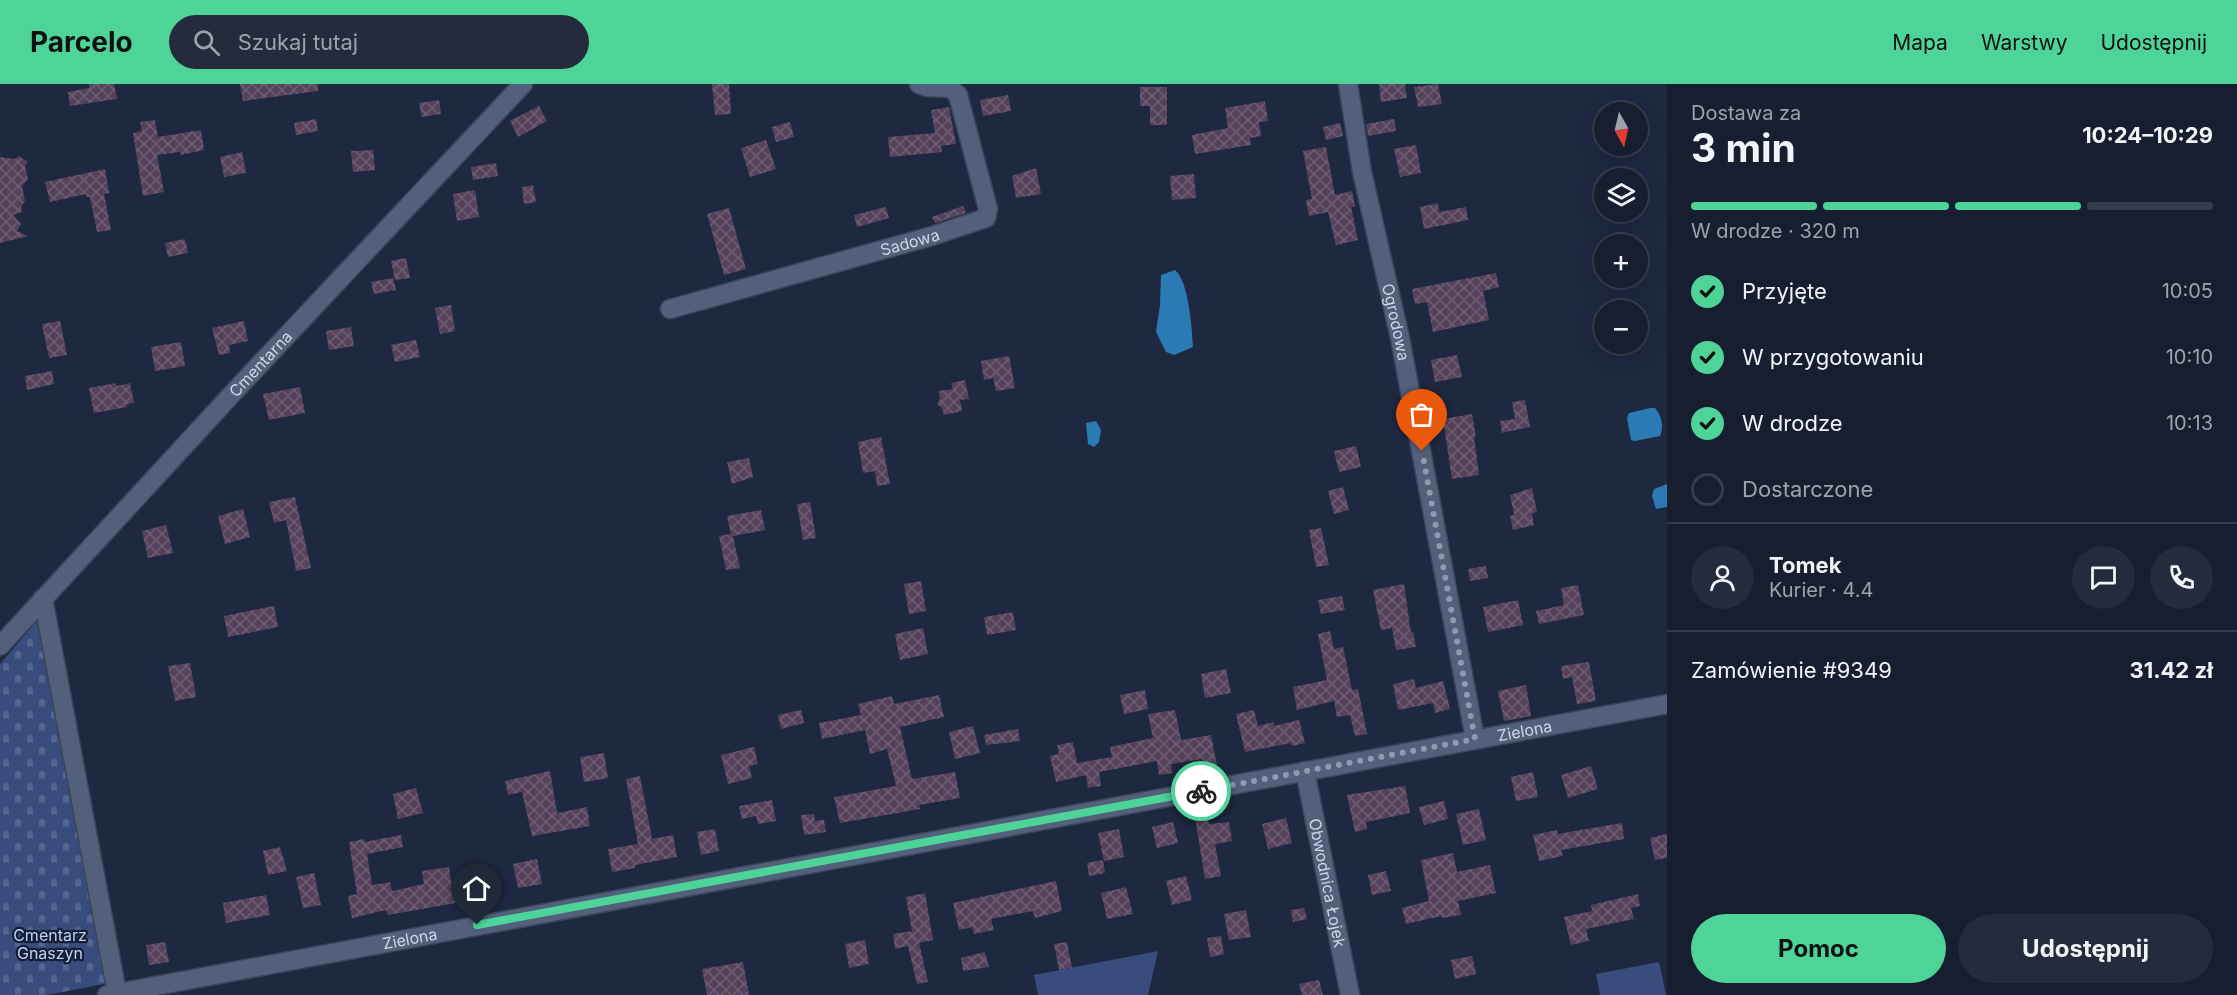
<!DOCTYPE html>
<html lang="pl">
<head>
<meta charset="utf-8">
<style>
	:root { --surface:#161e30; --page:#232b3c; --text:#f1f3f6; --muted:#9ea2ab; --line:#353c4c; --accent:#4ed399 }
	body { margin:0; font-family:Inter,sans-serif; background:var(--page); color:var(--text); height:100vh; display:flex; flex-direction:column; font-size:22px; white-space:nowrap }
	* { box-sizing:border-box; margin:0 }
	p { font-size:20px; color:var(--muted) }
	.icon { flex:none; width:33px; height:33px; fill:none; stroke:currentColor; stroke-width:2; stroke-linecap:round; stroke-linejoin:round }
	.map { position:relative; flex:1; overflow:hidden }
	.side { display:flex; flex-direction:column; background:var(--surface); width:570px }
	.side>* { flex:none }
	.needle { width:39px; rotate:172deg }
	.tools { position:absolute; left:1594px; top:18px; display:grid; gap:12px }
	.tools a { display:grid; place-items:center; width:54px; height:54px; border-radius:50%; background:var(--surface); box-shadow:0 6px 24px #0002,0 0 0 2px var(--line); font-size:30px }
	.pin { position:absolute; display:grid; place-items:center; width:51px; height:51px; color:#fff; margin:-62px -26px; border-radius:50% 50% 50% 0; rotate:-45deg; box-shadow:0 0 6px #0007 }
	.pin .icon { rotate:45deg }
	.courier { position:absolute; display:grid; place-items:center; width:60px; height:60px; margin:-30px; border:4px solid #4ed399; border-radius:50%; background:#fff; color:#222; box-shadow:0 2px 8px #0007 }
	.headline em { font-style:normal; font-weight:700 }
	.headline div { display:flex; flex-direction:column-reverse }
	.headline { display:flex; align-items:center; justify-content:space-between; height:102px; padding:0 24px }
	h1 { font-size:39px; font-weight:700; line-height:45px }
	.bar { display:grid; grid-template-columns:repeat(4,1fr); gap:9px 6px; align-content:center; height:72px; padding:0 24px }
	.bar i { height:8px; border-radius:4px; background:var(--line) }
	.bar .current { background:var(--accent) }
	.bar p { grid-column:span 4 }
	.line { display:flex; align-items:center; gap:15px; padding:0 24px; border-top:2px solid var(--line) }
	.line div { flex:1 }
	.round { display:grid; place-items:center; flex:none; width:63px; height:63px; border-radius:32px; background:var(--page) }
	ol { padding:0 24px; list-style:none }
	li { display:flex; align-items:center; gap:18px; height:66px }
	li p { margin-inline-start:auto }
	li .icon { padding:6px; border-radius:50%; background:var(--accent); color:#111; stroke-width:4 }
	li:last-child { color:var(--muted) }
	li i { width:33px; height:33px; border:3px solid var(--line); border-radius:50% }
	.cta { display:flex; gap:12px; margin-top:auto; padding:12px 24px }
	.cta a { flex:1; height:69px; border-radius:36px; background:var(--accent); color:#111; font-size:24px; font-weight:700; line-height:69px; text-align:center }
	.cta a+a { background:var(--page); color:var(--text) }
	header { display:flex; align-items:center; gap:36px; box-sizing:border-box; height:84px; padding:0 30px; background:var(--accent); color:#111 }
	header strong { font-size:28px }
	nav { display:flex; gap:33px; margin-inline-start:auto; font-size:21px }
	.search { width:420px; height:54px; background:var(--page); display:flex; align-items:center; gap:15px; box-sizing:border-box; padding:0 21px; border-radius:33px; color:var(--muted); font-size:22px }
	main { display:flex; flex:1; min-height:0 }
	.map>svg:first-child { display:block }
</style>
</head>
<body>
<header>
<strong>Parcelo</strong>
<div class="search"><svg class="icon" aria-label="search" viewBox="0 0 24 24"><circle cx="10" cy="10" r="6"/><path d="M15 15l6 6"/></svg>Szukaj tutaj</div>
<nav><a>Mapa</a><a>Warstwy</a><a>Udostępnij</a></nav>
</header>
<main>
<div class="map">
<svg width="1667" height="911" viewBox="0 0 1667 911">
	<defs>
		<pattern id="cemetery-stones" width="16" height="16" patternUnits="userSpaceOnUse" patternTransform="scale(1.5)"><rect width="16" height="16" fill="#384d7e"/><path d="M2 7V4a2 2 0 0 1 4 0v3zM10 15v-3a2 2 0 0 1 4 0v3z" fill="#546690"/></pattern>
		<pattern id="building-cross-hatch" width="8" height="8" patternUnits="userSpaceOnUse" patternTransform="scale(1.5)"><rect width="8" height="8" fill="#56435b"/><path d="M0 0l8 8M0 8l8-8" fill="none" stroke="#6d5d73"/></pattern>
	</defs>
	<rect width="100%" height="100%" fill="#1e2840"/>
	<g fill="#384d7e">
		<path d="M 1158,867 L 1148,911 L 1038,911 L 1034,891 Z"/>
		<path d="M 1659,878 L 1666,911 L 1600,911 L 1596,890 Z"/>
	</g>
	<path fill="url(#cemetery-stones)" d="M 37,537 L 109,899 L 47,911 L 0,911 L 0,580 Z"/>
	<g fill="#2a7bb4">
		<path d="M 1175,186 C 1189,197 1192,246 1193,263 L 1174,271 L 1166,268 L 1156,248 L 1160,221 L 1161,191 Z"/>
		<path d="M 1650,324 L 1655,324 C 1662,332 1664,343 1660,352 L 1635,357 L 1631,356 L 1627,334 L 1629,329 Z"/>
		<path d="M 1096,337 L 1101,346 L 1099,358 L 1094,363 L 1088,360 L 1086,339 Z"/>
		<path d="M 1667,400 L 1667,423 L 1656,425 L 1652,412 L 1654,405 Z"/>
	</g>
	<g fill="url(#building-cross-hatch)">
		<path d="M 89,0 L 114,0 L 117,15 L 70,22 L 68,8 L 89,4 Z"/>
		<path d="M 240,0 L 318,0 L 318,7 L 243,17 Z"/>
		<path d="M 712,0 L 729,0 L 731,30 L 715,31 Z"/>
		<path d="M 1379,0 L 1405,0 L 1407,14 L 1381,18 Z"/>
		<path d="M 1438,0 L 1442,20 L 1418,23 L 1414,3 Z"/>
		<path d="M 1140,3 L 1167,3 L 1167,41 L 1150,41 L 1150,22 L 1140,22 Z"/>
		<path d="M 1008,11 L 1011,27 L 983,32 L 980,16 Z"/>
		<path d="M 439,16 L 441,30 L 422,33 L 419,19 Z"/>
		<path d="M 1265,17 L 1268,37 L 1259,38 L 1261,52 L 1250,54 L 1251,61 L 1195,70 L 1192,51 L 1228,44 L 1225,24 Z"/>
		<path d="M 539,22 L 547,37 L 518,53 L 510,37 Z"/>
		<path d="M 949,23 L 956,60 L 941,62 L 942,68 L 890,73 L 888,53 L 935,49 L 931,26 Z"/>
		<path d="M 316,35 L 318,47 L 296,51 L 294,39 Z"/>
		<path d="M 1394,35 L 1396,47 L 1368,52 L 1366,40 Z"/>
		<path d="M 155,36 L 158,53 L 201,46 L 204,66 L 181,71 L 180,68 L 157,71 L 164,108 L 143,112 L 133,49 L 142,47 L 140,38 Z"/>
		<path d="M 790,38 L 794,53 L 776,58 L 772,43 Z"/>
		<path d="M 1340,39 L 1343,52 L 1326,56 L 1323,43 Z"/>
		<path d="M 766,56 L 776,85 L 750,93 L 741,64 Z"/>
		<path d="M 1416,61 L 1421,89 L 1400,93 L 1394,65 Z"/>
		<path d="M 1326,63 L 1335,111 L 1352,107 L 1355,122 L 1351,123 L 1358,156 L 1336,161 L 1328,128 L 1309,132 L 1306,116 L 1312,115 L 1303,67 Z"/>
		<path d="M 373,66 L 375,86 L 353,88 L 351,67 Z"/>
		<path d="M 242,68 L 246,89 L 224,93 L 220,73 Z"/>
		<path d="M 19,72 L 28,78 L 25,82 L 28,95 L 22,102 L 25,117 L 21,123 L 22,128 L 13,131 L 21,140 L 17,147 L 28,152 L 0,159 L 0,73 L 15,75 Z"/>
		<path d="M 496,79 L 498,92 L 473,96 L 471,83 Z"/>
		<path d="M 1036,84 L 1041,110 L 1016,114 L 1012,92 Z"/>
		<path d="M 105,85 L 109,109 L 104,110 L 111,146 L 97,148 L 90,113 L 87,113 L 86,110 L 50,118 L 45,98 Z"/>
		<path d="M 1194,90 L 1196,114 L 1172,116 L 1170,92 Z"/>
		<path d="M 533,101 L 536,118 L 524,120 L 522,103 Z"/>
		<path d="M 475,106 L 479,133 L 457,137 L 453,110 Z"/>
		<path d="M 1438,119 L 1439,128 L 1466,123 L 1468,136 L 1424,145 L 1420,123 Z"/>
		<path d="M 963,122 L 966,129 L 935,139 L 932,133 Z"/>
		<path d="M 886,123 L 889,134 L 857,143 L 854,131 Z"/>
		<path d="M 729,124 L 746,185 L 724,191 L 707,130 Z"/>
		<path d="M 185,155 L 188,169 L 168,173 L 165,159 Z"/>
		<path d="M 406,174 L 410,194 L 395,196 L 391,177 Z"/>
		<path d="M 1496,189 L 1499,203 L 1483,207 L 1489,236 L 1433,248 L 1427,218 L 1415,220 L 1412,205 Z"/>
		<path d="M 393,194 L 396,206 L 374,210 L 371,198 Z"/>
		<path d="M 451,221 L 455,247 L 440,250 L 435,224 Z"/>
		<path d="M 60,237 L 67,271 L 49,274 L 42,240 Z"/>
		<path d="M 244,237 L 248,257 L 229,261 L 230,269 L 219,271 L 212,244 Z"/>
		<path d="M 351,243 L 354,262 L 329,266 L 326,247 Z"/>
		<path d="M 416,256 L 420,273 L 395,278 L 391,261 Z"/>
		<path d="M 181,258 L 185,282 L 155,287 L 151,263 Z"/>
		<path d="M 1457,271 L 1462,293 L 1435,298 L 1431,276 Z"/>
		<path d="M 1009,272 L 1015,304 L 996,307 L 993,294 L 984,296 L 981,277 Z"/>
		<path d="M 52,287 L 54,300 L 27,306 L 25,292 Z"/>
		<path d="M 965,296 L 969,315 L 960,316 L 962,327 L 944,331 L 942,324 L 937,320 L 940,315 L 939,307 L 953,305 L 951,299 Z"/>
		<path d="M 116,299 L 116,302 L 130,299 L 134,319 L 127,320 L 127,323 L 94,329 L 89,304 Z"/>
		<path d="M 300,303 L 305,329 L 269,336 L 263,310 Z"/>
		<path d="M 1525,316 L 1530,343 L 1502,349 L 1500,337 L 1515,335 L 1512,318 Z"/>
		<path d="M 1472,330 L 1476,353 L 1474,353 L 1479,391 L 1452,395 L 1443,335 Z"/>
		<path d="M 881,353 L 890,400 L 877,402 L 875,387 L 863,389 L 858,358 Z"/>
		<path d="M 1356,362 L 1361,383 L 1339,388 L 1334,367 Z"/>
		<path d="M 749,374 L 753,393 L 732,400 L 727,378 Z"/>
		<path d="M 1343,403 L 1349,426 L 1334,430 L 1328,407 Z"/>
		<path d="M 1532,404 L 1537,428 L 1532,429 L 1534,441 L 1513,446 L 1510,432 L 1514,431 L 1510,411 Z"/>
		<path d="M 295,413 L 311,484 L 296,487 L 286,436 L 274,439 L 269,418 Z"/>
		<path d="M 810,418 L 816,454 L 803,456 L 797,420 Z"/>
		<path d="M 243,425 L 250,453 L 225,460 L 218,432 Z"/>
		<path d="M 761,426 L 765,446 L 733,452 L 740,484 L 726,486 L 719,452 L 731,450 L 727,432 Z"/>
		<path d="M 166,441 L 173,469 L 148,474 L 142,447 Z"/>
		<path d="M 1321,444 L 1329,481 L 1316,483 L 1309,446 Z"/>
		<path d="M 1486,482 L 1488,494 L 1470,497 L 1468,485 Z"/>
		<path d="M 921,497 L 926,527 L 909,530 L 904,500 Z"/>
		<path d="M 1404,500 L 1411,549 L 1413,548 L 1416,563 L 1396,566 L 1392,544 L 1381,546 L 1373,506 Z"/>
		<path d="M 1578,501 L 1584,531 L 1539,540 L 1536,527 L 1564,521 L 1561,504 Z"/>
		<path d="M 1342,512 L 1345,526 L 1321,530 L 1318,516 Z"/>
		<path d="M 1518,516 L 1523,541 L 1488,548 L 1483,523 Z"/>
		<path d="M 274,522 L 278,543 L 228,553 L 224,532 Z"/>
		<path d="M 1013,528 L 1016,546 L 987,551 L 984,533 Z"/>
		<path d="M 923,544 L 928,570 L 900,576 L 895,550 Z"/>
		<path d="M 1330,547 L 1334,565 L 1343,563 L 1352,606 L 1358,605 L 1367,650 L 1355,652 L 1350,631 L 1337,633 L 1334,617 L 1297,626 L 1293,603 L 1327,596 L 1318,550 Z"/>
		<path d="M 1589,578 L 1596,617 L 1577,620 L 1572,593 L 1563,595 L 1561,582 Z"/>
		<path d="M 190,579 L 196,613 L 175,617 L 168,582 Z"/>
		<path d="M 1226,585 L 1231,609 L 1205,614 L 1201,590 Z"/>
		<path d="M 1414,595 L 1416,604 L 1443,597 L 1450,625 L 1435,629 L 1433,619 L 1398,626 L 1393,600 Z"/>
		<path d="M 1526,601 L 1531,632 L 1504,637 L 1498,607 Z"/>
		<path d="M 1145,606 L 1148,625 L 1124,630 L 1120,611 Z"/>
		<path d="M 939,611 L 944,633 L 900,643 L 912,695 L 955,688 L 960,714 L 919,721 L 920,725 L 840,739 L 834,713 L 896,702 L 887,665 L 870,670 L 865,646 L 822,655 L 819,639 L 861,631 L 858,620 L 892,612 L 894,620 Z"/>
		<path d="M 801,626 L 804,639 L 781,645 L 778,631 Z"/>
		<path d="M 1175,626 L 1181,656 L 1211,651 L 1218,687 L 1205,689 L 1202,675 L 1171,680 L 1172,689 L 1159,691 L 1157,677 L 1099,688 L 1101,702 L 1088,704 L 1086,691 L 1056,698 L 1050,672 L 1059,670 L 1057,661 L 1073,658 L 1077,679 L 1112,673 L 1110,663 L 1153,654 L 1148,630 Z"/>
		<path d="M 1254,626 L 1258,642 L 1274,638 L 1274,642 L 1299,636 L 1305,659 L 1292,662 L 1291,659 L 1245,668 L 1236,630 Z"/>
		<path d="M 973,642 L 980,669 L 955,675 L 949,648 Z"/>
		<path d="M 1018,645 L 1020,657 L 986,661 L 984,651 Z"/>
		<path d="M 754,663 L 758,680 L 749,682 L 752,694 L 728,700 L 721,671 Z"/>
		<path d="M 604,669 L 608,694 L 584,698 L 580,673 Z"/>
		<path d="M 1591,682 L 1598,705 L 1568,714 L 1561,691 Z"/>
		<path d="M 550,687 L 557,729 L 587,723 L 590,742 L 532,752 L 522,708 L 508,711 L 505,697 Z"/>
		<path d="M 1533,688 L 1538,713 L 1516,717 L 1511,693 Z"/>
		<path d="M 640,692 L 652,755 L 673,751 L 677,773 L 635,781 L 635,784 L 612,788 L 608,765 L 638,760 L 626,695 Z"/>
		<path d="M 1405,702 L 1410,729 L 1366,738 L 1367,745 L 1355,748 L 1347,711 Z"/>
		<path d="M 416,704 L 423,729 L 398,735 L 393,710 Z"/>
		<path d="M 772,716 L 776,737 L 758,740 L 756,732 L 742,735 L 739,722 Z"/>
		<path d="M 1444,717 L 1448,735 L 1424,741 L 1419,723 Z"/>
		<path d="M 1479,725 L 1486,756 L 1463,761 L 1456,730 Z"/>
		<path d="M 814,730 L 815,737 L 824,736 L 826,748 L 804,751 L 801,731 Z"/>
		<path d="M 1208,731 L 1209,740 L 1229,738 L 1232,757 L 1215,760 L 1221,792 L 1205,795 L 1195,733 Z"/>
		<path d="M 1286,734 L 1292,759 L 1268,765 L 1262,740 Z"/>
		<path d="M 1173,738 L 1178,759 L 1157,764 L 1152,743 Z"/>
		<path d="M 1622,739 L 1624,755 L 1561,766 L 1563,772 L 1539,777 L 1533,751 L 1557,746 L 1558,750 Z"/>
		<path d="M 715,745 L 719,767 L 701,771 L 697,748 Z"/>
		<path d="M 1119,745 L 1124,773 L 1104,777 L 1098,749 Z"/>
		<path d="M 1667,750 L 1667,774 L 1655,776 L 1650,754 Z"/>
		<path d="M 401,751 L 403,763 L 367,770 L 372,801 L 390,798 L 392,807 L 424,800 L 422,787 L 449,783 L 455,819 L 388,831 L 386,826 L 352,834 L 348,812 L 357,810 L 349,758 L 364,755 L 365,758 Z"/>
		<path d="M 280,763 L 287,787 L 268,791 L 263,767 Z"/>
		<path d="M 1453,769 L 1457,788 L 1490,781 L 1496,809 L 1458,817 L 1461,831 L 1442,834 L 1441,832 L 1406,840 L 1402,824 L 1429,817 L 1421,776 Z"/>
		<path d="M 537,775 L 542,800 L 518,804 L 513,780 Z"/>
		<path d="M 1103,776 L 1105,789 L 1089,792 L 1087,779 Z"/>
		<path d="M 1386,787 L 1391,807 L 1372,811 L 1368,791 Z"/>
		<path d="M 314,789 L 321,821 L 303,824 L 296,793 Z"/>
		<path d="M 1186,792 L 1192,816 L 1172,821 L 1166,797 Z"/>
		<path d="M 1056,797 L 1062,827 L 1035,834 L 1033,827 L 991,835 L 994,846 L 974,850 L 972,843 L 959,846 L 953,819 Z"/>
		<path d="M 1126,803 L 1133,830 L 1107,835 L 1101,809 Z"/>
		<path d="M 925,809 L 933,856 L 919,859 L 928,898 L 917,900 L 908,862 L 895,865 L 893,850 L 912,847 L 906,813 Z"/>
		<path d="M 1638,810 L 1640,822 L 1631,824 L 1634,835 L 1586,845 L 1589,857 L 1571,861 L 1564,833 L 1592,827 L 1591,821 Z"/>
		<path d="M 266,811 L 270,831 L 226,839 L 223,819 Z"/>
		<path d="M 1304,824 L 1307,835 L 1293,838 L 1291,826 Z"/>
		<path d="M 1246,826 L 1251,853 L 1229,856 L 1224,830 Z"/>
		<path d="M 1221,852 L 1224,870 L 1210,873 L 1207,854 Z"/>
		<path d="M 865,856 L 869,880 L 849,884 L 845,860 Z"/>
		<path d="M 165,858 L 169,878 L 149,881 L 146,861 Z"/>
		<path d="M 1067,858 L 1072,884 L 1059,886 L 1054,860 Z"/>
		<path d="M 985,868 L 989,883 L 963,887 L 961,874 Z"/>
		<path d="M 1472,872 L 1476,890 L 1455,895 L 1451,876 Z"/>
		<path d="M 743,878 L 749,911 L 707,911 L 702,885 Z"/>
		<path d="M 1319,896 L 1323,911 L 1302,911 L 1299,900 Z"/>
	</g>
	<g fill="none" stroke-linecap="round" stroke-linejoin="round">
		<g stroke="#3c4458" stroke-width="21">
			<g id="street">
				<path id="s1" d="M 1348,0 L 1362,88 L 1400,254 L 1475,655"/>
				<path id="s2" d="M 670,225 L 932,152 L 986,134 L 988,125 L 958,11 L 950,4 L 927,3 L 919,0"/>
				<path d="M 43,514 L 117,909"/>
				<path id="s3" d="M 0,562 L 232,310 L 523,0"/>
				<path id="s4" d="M 1305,687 L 1350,911"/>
				<path id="s5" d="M 107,911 L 1667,620"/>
			</g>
		</g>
		<use href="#street" stroke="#53607b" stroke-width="18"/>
	</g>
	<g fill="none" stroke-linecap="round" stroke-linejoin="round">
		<path stroke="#919aad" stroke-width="6" stroke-dasharray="0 10.8" d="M 1201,707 L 1475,655 L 1422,367"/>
		<path stroke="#4ed399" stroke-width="8" d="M 477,841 L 1201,707"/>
	</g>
	<g text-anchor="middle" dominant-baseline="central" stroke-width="4.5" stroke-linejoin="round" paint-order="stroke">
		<g font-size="16" fill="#cfd7e7" stroke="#141e35">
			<text stroke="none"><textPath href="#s2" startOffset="249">Sadowa</textPath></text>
			<text stroke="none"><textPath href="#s1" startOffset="243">Ogrodowa</textPath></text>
			<text stroke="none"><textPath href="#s3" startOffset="384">Cmentarna</textPath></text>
			<text stroke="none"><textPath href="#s5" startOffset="1442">Zielona</textPath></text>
			<text stroke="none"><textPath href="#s4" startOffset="114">Obwodnica Łojek</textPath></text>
			<text stroke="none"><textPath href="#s5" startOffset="308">Zielona</textPath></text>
		</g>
		<g font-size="16" fill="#bfd2f9" stroke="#141e35">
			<text x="50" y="851">Cmentarz<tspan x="50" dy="18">Gnaszyn</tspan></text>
		</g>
	</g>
</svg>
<div class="tools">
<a><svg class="needle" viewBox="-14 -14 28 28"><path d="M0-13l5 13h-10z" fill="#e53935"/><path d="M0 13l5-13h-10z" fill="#9ea2ab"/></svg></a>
<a><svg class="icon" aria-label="layers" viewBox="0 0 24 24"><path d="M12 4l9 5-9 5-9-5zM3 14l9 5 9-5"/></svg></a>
<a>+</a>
<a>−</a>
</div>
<div class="pin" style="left:1422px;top:367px;background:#ea580c"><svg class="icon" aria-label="bag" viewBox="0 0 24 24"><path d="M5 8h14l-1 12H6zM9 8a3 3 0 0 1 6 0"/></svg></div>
<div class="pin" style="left:477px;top:841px;background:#1f2937"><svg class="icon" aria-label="home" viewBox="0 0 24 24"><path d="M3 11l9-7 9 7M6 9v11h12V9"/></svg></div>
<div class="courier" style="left:1201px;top:707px"><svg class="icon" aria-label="bike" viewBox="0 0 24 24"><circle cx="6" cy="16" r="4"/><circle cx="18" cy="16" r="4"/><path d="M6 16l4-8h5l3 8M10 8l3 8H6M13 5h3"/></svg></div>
</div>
<section class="side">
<div class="headline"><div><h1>3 min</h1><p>Dostawa za</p></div><em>10:24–10:29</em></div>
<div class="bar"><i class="current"></i><i class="current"></i><i class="current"></i><i></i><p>W drodze · 320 m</p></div>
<ol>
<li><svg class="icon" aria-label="check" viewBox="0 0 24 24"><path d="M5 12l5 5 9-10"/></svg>Przyjęte<p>10:05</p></li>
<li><svg class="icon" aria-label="check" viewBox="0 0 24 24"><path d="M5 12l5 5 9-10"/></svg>W przygotowaniu<p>10:10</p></li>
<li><svg class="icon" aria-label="check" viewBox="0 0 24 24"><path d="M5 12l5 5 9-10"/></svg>W drodze<p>10:13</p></li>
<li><i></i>Dostarczone</li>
</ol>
<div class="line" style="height:108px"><a class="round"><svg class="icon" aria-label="person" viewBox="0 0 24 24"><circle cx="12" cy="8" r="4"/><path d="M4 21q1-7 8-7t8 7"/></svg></a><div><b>Tomek</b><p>Kurier · 4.4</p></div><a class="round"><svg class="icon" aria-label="chat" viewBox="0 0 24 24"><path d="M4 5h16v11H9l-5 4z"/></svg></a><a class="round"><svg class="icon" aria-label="phone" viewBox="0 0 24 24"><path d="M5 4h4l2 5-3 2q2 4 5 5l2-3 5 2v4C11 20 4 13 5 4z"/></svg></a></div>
<div class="line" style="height:78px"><div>Zamówienie #9349</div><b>31.42 zł</b></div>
<div class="cta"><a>Pomoc</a><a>Udostępnij</a></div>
</section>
</main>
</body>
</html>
